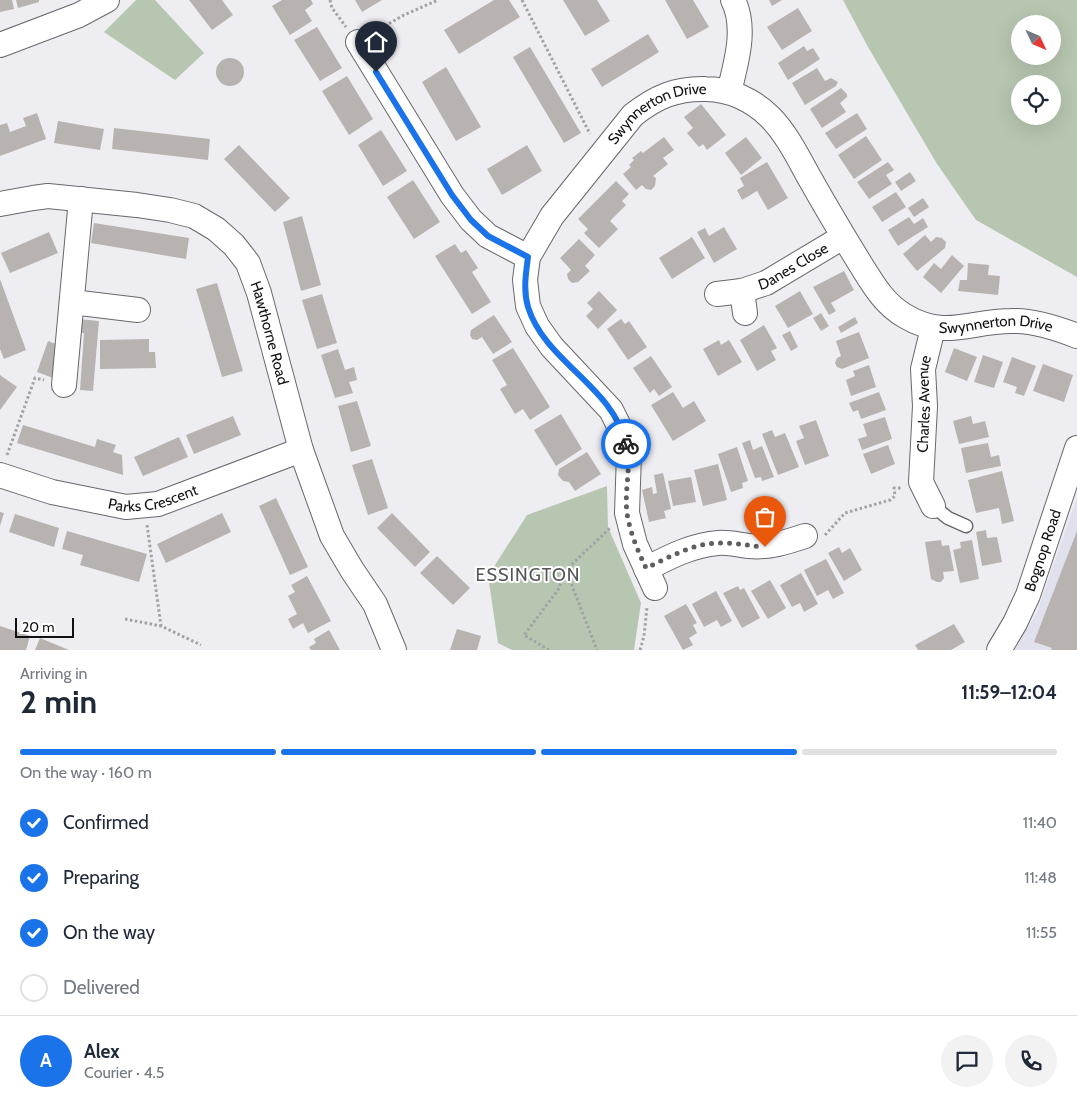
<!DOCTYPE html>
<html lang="en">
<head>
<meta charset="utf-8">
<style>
	:root { --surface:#fff; --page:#f2f2f3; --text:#1f2937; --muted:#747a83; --line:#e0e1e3; --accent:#1a73e8 }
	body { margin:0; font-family:Cabin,sans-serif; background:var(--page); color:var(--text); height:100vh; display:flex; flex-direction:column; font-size:19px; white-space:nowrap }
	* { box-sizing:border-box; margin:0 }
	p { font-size:16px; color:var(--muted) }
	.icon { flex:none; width:28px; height:28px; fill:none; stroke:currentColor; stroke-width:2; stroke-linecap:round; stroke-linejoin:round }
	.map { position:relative; height:650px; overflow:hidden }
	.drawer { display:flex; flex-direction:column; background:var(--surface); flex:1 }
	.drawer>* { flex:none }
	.needle { width:32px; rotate:134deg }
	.tools { position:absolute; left:1011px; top:15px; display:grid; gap:10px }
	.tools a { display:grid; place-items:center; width:50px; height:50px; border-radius:50%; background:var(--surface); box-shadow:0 5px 20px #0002; font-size:25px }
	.scale { position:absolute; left:15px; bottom:12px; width:59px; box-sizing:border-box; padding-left:5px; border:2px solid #111113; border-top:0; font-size:14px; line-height:18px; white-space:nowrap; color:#111113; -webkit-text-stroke:4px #fff; paint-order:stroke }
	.pin { position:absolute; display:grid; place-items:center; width:42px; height:42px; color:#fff; margin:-51px -21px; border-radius:50% 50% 50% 0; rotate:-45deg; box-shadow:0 0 5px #0007 }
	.pin .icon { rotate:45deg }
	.courier { position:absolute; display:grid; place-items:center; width:50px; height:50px; margin:-25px; border:4px solid #1a73e8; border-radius:50%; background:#fff; color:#222; box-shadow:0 1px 6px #0007 }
	.headline em { font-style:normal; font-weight:800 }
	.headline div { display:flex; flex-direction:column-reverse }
	.headline { display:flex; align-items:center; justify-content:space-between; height:85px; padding:0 20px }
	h1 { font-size:32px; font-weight:800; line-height:38px }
	.bar { display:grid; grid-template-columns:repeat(4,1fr); gap:8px 5px; align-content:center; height:60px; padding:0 20px }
	.bar i { height:6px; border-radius:4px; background:var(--line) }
	.bar .active { background:var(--accent) }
	.bar p { grid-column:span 4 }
	.line { display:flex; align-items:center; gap:12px; padding:0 20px; border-top:1px solid var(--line) }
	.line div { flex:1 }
	.round { display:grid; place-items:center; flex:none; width:52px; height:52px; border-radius:26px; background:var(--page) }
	ol { padding:0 20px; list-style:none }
	li { display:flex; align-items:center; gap:15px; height:55px }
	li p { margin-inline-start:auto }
	li .icon { padding:5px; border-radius:50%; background:var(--accent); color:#fff; stroke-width:4 }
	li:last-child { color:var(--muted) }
	li i { width:28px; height:28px; border:2px solid var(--line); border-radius:50% }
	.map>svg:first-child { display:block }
</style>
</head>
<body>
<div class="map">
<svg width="1077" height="650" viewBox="0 0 1077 650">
	<rect width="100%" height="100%" fill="#eeeef2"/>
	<path fill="#e0e1ec" d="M 1077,497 L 1077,650 L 1014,650 L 1037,612 Z"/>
	<g fill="#b7c6b0" fill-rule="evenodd">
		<path d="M 136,0 L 155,0 L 204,53 L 175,80 L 104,32 Z"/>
		<path d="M 843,0 L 1077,0 L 1077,277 L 976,220 L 937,164 L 868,47 ZM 1020,24 L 1052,24 L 1052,56 L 1020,56 ZM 1020,84 L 1052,84 L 1052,116 L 1020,116 Z"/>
		<path d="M 607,486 L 608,527 L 641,603 L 634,650 L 512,650 L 498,643 L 488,576 L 527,515 Z"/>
	</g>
	<g fill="#b8b3b1">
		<path d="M 0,0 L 12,0 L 14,9 L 0,12 Z"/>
		<path d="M 16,0 L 39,0 L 39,2 L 18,8 Z"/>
		<path d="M 189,0 L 222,0 L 233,15 L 212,30 Z"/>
		<path d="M 282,0 L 311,0 L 313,4 L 305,10 L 312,21 L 290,35 L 272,6 Z"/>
		<path d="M 355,0 L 382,0 L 362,12 Z"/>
		<path d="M 494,0 L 509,0 L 520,17 L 459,54 L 444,30 Z"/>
		<path d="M 563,0 L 597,0 L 610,21 L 585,36 Z"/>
		<path d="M 665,0 L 693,0 L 709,27 L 687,39 Z"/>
		<path d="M 769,0 L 782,0 L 772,6 Z"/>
		<path d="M 798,8 L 812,31 L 782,50 L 767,27 Z"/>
		<path d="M 317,27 L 342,68 L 320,81 L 294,40 Z"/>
		<path d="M 648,34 L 659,52 L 602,87 L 591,69 Z"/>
		<path d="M 804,46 L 807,51 L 813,48 L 820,59 L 788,80 L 778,63 Z"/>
		<path d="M 530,47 L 581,133 L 564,143 L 513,57 Z"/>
		<circle cx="230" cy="72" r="14"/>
		<path d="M 446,67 L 481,127 L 456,141 L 422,82 Z"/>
		<path d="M 817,68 L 825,81 L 831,78 L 838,82 L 836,86 L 805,105 L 792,83 Z"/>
		<path d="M 347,76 L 373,119 L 349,135 L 322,91 Z"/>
		<path d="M 841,88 L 847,94 L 847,97 L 840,103 L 846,112 L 822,128 L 810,109 Z"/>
		<path d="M 701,104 L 726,135 L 707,150 L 703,144 L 699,147 L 687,133 L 693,128 L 684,117 Z"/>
		<path d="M 37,113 L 46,139 L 0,156 L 0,125 L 7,123 L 10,132 L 26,126 L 23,118 Z"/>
		<path d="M 857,113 L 867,129 L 836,149 L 825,133 Z"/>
		<path d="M 58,121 L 104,129 L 100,150 L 54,143 Z"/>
		<path d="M 114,128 L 210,139 L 208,160 L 112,149 Z"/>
		<path d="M 381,130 L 407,171 L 383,186 L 358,145 Z"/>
		<path d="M 866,136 L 882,160 L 854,179 L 838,155 Z"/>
		<path d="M 664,137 L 674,150 L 663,158 L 668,164 L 653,176 L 656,178 L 655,186 L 651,190 L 646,189 L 642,185 L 636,190 L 623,174 L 631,167 L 629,165 L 634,160 L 632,158 L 641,151 L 643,153 Z"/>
		<path d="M 746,137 L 762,158 L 741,175 L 725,153 Z"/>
		<path d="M 239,145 L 290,198 L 275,212 L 224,159 Z"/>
		<path d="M 527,145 L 542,171 L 502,195 L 487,169 Z"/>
		<path d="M 767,162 L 788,198 L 768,210 L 757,191 L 742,200 L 737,190 L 744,186 L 740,178 Z"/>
		<path d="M 888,162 L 894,170 L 886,175 L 892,184 L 869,199 L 857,182 Z"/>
		<path d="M 910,172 L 916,181 L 901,191 L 895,182 Z"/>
		<path d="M 413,180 L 440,222 L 414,239 L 387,197 Z"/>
		<path d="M 616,181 L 629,194 L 622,201 L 626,205 L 610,221 L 618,229 L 599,248 L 584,233 L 588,229 L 578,219 Z"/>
		<path d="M 896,192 L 906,207 L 882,222 L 872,207 Z"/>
		<path d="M 923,198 L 929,207 L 914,217 L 908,208 Z"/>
		<path d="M 302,216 L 321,285 L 301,291 L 283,222 Z"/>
		<path d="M 909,217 L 914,224 L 923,218 L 928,227 L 898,246 L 888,230 Z"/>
		<path d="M 94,223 L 189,238 L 186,259 L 91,243 Z"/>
		<path d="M 724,227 L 737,249 L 714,263 L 697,232 L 705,228 L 709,236 Z"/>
		<path d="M 49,232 L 58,253 L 10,273 L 1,253 Z"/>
		<path d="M 925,235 L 931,242 L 936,237 L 942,238 L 946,242 L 945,248 L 917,271 L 903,254 Z"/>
		<path d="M 692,237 L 705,258 L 672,279 L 659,258 Z"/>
		<path d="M 579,239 L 595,255 L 585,266 L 590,271 L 578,282 L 572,283 L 568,279 L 567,274 L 571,270 L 560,258 Z"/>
		<path d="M 455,244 L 461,253 L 466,250 L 478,268 L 472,272 L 491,302 L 472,314 L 435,256 Z"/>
		<path d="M 952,255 L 964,266 L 941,293 L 923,277 L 934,263 L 941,269 Z"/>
		<path d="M 968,263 L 989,265 L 988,275 L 1000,276 L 998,295 L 958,291 L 960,280 L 967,280 Z"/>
		<path d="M 844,271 L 854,290 L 831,303 L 836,311 L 829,315 L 813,287 Z"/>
		<path d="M 0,279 L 26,350 L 4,359 L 0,349 Z"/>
		<path d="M 217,283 L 243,371 L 222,377 L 196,289 Z"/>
		<path d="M 599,291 L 617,310 L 598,329 L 586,316 L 593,309 L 587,303 Z"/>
		<path d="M 800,291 L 813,314 L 788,328 L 775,306 Z"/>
		<path d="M 322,294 L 337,343 L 317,349 L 302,300 Z"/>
		<path d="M 821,313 L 829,326 L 821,331 L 813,318 Z"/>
		<path d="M 494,315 L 512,342 L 493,354 L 482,337 L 477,340 L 472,339 L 470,335 L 471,330 Z"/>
		<path d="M 855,317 L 858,323 L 841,333 L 838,327 Z"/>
		<path d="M 78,319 L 99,321 L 93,391 L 80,390 L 84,333 L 77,333 Z"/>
		<path d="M 621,319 L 625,324 L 629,321 L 647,347 L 628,360 L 607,329 Z"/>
		<path d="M 764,325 L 777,348 L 771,351 L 776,360 L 757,371 L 740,340 Z"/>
		<path d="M 790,331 L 798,347 L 791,351 L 782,335 Z"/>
		<path d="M 859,332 L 869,358 L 842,369 L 837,367 L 835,363 L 837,358 L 841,356 L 836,341 Z"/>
		<path d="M 149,339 L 149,352 L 155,352 L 156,368 L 100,369 L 100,340 Z"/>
		<path d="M 719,340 L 721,345 L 729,340 L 742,362 L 718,376 L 703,349 Z"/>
		<path d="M 48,341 L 64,347 L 53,378 L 37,372 Z"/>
		<path d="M 513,348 L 550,407 L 530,420 L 523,409 L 515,414 L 500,389 L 507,385 L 492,360 Z"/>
		<path d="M 954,348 L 977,357 L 967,381 L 945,372 Z"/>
		<path d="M 338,349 L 345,370 L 354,367 L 357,380 L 349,382 L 353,393 L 335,398 L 321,355 Z"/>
		<path d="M 983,355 L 1003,362 L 994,388 L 974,382 Z"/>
		<path d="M 651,356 L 672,387 L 659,396 L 654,389 L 650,393 L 633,368 Z"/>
		<path d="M 1012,357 L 1036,366 L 1024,396 L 1015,393 L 1017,387 L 1003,382 Z"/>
		<path d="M 1043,364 L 1073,375 L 1064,402 L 1033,391 Z"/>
		<path d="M 869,365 L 876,387 L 851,396 L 846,380 L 855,376 L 853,371 Z"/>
		<path d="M 0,375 L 17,387 L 0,410 Z"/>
		<path d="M 673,392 L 683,408 L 694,401 L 706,421 L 673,441 L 651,405 Z"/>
		<path d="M 879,392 L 886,410 L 861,419 L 858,410 L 853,412 L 849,403 Z"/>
		<path d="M 357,401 L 371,446 L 351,452 L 338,406 Z"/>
		<path d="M 561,414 L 582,449 L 556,466 L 534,430 Z"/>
		<path d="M 233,416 L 241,435 L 194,454 L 186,435 Z"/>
		<path d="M 971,416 L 973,424 L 985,421 L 989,437 L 959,444 L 953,421 Z"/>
		<path d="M 885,417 L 892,439 L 862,450 L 858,439 L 867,436 L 863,424 Z"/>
		<path d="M 816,420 L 829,456 L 805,465 L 796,441 L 804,438 L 799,426 Z"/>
		<path d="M 23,425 L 95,447 L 97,439 L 116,445 L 113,452 L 122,455 L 123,475 L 17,443 Z"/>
		<path d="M 772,430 L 775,437 L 785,433 L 799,467 L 778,475 L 762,434 Z"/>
		<path d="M 179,437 L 188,457 L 143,476 L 134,457 Z"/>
		<path d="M 750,440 L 753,450 L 762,446 L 774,477 L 762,481 L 761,477 L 755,478 L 742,443 Z"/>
		<path d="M 988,443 L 991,457 L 999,455 L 1001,466 L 966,473 L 961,448 Z"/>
		<path d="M 888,445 L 895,464 L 871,474 L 863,454 Z"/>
		<path d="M 737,447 L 748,481 L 742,483 L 743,488 L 731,492 L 718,454 Z"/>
		<path d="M 587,452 L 601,474 L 575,491 L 569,482 L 563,481 L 558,475 L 559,469 Z"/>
		<path d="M 372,459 L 388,508 L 368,515 L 352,465 Z"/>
		<path d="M 718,464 L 727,500 L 703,506 L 694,470 Z"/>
		<path d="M 1002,471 L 1014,521 L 1002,524 L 999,508 L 976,513 L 968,480 Z"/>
		<path d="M 663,473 L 671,509 L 664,511 L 666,518 L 649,522 L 642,490 L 652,487 L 653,494 L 657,493 L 654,475 Z"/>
		<path d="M 691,477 L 696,502 L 673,506 L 668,481 Z"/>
		<path d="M 276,498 L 308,567 L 290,575 L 259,506 Z"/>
		<path d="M 0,512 L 4,513 L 0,526 Z"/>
		<path d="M 222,513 L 231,532 L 166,563 L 157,544 Z"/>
		<path d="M 392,513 L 430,552 L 415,567 L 377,528 Z"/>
		<path d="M 15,514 L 59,528 L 54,547 L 9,532 Z"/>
		<path d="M 986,530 L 987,538 L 997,537 L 1002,562 L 982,566 L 976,532 Z"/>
		<path d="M 67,531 L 147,554 L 139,582 L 80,565 L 83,555 L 62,549 Z"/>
		<path d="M 1077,531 L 1077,650 L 1051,650 L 1052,648 L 1034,642 Z"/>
		<path d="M 941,540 L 942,546 L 949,545 L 954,571 L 943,572 L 944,578 L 941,582 L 937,582 L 931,579 L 925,542 Z"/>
		<path d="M 972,540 L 979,579 L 960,583 L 953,550 L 961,548 L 960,542 Z"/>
		<path d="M 839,547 L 842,553 L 850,548 L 862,570 L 844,581 L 828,553 Z"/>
		<path d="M 437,556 L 470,588 L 453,605 L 420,573 Z"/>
		<path d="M 826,559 L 844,593 L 833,599 L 828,590 L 817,596 L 804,570 Z"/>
		<path d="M 801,573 L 818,604 L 804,612 L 800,603 L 792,607 L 780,585 Z"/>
		<path d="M 307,576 L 331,621 L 308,633 L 303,623 L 293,629 L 288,619 L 297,614 L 288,596 L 295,592 L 291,585 Z"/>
		<path d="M 770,580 L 786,608 L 768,619 L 751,591 Z"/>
		<path d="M 738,586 L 740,590 L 744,588 L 760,618 L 742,628 L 723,593 Z"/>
		<path d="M 716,591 L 732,621 L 721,627 L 717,620 L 704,627 L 692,604 Z"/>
		<path d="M 686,604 L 697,623 L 693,625 L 697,633 L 689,638 L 693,645 L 683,650 L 664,616 Z"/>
		<path d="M 954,624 L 965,642 L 951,650 L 918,650 L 915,645 Z"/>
		<path d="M 0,626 L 30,636 L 26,650 L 0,650 Z"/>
		<path d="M 457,629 L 481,636 L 477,650 L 450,650 Z"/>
		<path d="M 329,630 L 340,650 L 311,650 L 309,647 L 316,643 L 314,639 Z"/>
		<path d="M 40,638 L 69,650 L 35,650 Z"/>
	</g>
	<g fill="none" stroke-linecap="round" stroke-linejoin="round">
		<g stroke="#68686c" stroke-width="15">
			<path id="service" d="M 933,506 L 948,518 L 966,526"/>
		</g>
		<g stroke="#68686c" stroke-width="26">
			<g id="minor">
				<path d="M 358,42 L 452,195 L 471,220 L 488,236 L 528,257"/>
				<path d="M 0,45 L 79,15 L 107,0"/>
				<path d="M 729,92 C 736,63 747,28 733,0"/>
				<path id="s1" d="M 0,204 L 33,198 L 48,196 L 137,205 L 170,210 L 194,216 L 216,229 L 234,245 L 248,263 L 259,293 L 301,450 L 332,536 L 352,570 L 375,604 L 394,650"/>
				<path d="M 742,291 L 745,313"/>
				<path id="s2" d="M 717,294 L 742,291 L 766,283 L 843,237"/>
				<path d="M 72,302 L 138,310"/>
				<path d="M 64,385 L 81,199"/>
				<path id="s3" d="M 0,475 L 52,492 L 126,507 L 158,504 L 301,450"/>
				<path id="s4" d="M 933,506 L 921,482 L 925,406 L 923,369 L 933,328"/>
				<path d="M 646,569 C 669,557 692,545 718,543 C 729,542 739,545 749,546 C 769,548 787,542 805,536"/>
				<path id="s5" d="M 655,588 L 635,544 L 627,513 L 629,454 L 625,438 L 611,410 L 552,347 L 537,326 L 528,306 L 525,280 L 528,257 L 552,216 L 633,115 C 656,97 676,88 706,89 C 729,89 753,100 770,117 C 786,133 798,157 809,177 C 826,207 843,236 861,265 C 873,284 884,304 905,316 C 945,340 970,321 1011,321 C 1033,320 1057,328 1077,336"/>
				<path id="s6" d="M 999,650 L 1015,623 L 1028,595 L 1077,448"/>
			</g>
		</g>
		<g stroke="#a2a2a6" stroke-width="3" stroke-dasharray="2.5 2.5" stroke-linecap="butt">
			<path d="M 330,0 L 332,8 L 346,27"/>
			<path d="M 522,0 L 590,134"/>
			<path d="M 376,31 L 404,15 L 438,0"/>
			<path d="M 7,455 L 35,378 L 44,380"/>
			<path d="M 147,525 L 161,626"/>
			<path d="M 825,535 L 845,513 L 890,500 L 895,496 L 894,488 L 901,488"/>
			<path d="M 566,570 L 597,650"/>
			<path d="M 125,619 L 161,626 L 201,645"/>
			<path d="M 549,650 L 524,635 L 558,590 L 566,570 L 610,528"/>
			<path d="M 640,650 L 644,636 L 647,607"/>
		</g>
		<use href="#service" stroke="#fff" stroke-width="12"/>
		<use href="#minor" stroke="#fff" stroke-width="24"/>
	</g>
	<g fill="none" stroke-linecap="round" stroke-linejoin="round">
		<path stroke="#5e5e61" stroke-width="5" stroke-dasharray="0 9" d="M 626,444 C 632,466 624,490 627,513 C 630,533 638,551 646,568 C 670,557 695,542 722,543 C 737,543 750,546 765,547"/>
		<path stroke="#1a73e8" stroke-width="6" d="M 376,72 L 452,195 L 471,220 L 488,236 L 528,257 C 526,273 523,290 528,307 C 545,362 613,386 626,444"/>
	</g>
	<g text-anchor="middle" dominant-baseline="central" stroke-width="4" stroke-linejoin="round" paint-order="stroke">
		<g font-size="15" fill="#111113" stroke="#fff">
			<text stroke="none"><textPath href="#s5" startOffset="570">Swynnerton Drive</textPath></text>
			<text stroke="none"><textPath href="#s2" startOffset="82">Danes Close</textPath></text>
			<text stroke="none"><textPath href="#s5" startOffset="1034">Swynnerton Drive</textPath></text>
			<text stroke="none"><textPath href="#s1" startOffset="342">Hawthorne Road</textPath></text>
			<text stroke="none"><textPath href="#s4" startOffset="105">Charles Avenue</textPath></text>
			<text stroke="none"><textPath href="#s3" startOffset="158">Parks Crescent</textPath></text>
			<text stroke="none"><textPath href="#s6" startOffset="109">Bognop Road</textPath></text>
		</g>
		<g font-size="18" letter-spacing="1" fill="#555559" stroke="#fff">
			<text x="528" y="575">ESSINGTON</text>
		</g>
	</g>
</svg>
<div class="tools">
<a><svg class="needle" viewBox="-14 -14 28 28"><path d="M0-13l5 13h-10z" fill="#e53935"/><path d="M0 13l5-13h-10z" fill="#747a83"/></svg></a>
<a><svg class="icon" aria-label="locate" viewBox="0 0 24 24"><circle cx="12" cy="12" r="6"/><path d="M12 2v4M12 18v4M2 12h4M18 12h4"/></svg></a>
</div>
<div class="scale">20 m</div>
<div class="pin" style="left:765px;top:547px;background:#ea580c"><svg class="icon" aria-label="bag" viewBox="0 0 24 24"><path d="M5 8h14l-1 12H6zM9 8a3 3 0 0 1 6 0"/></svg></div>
<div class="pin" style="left:376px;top:72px;background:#1f2937"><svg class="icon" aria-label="home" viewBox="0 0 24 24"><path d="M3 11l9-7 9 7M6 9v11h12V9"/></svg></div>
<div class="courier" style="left:626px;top:444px"><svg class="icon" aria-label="bike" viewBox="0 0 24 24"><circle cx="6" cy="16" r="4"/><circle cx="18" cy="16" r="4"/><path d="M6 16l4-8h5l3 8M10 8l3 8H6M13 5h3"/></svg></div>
</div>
<section class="drawer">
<div class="headline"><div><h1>2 min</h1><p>Arriving in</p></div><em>11:59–12:04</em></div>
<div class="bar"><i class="active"></i><i class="active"></i><i class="active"></i><i></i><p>On the way · 160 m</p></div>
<ol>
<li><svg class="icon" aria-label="check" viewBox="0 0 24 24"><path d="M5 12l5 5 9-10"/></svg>Confirmed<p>11:40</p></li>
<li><svg class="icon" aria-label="check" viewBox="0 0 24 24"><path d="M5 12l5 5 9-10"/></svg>Preparing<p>11:48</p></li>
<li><svg class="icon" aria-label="check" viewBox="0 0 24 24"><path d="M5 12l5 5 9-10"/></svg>On the way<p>11:55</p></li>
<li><i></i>Delivered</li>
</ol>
<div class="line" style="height:90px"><b class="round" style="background:var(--accent);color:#fff">A</b><div><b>Alex</b><p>Courier · 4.5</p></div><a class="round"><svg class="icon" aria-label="chat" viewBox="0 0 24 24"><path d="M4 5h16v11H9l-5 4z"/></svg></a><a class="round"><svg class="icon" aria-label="phone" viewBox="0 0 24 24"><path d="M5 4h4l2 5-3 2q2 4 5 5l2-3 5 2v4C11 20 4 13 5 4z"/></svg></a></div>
</section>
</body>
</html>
